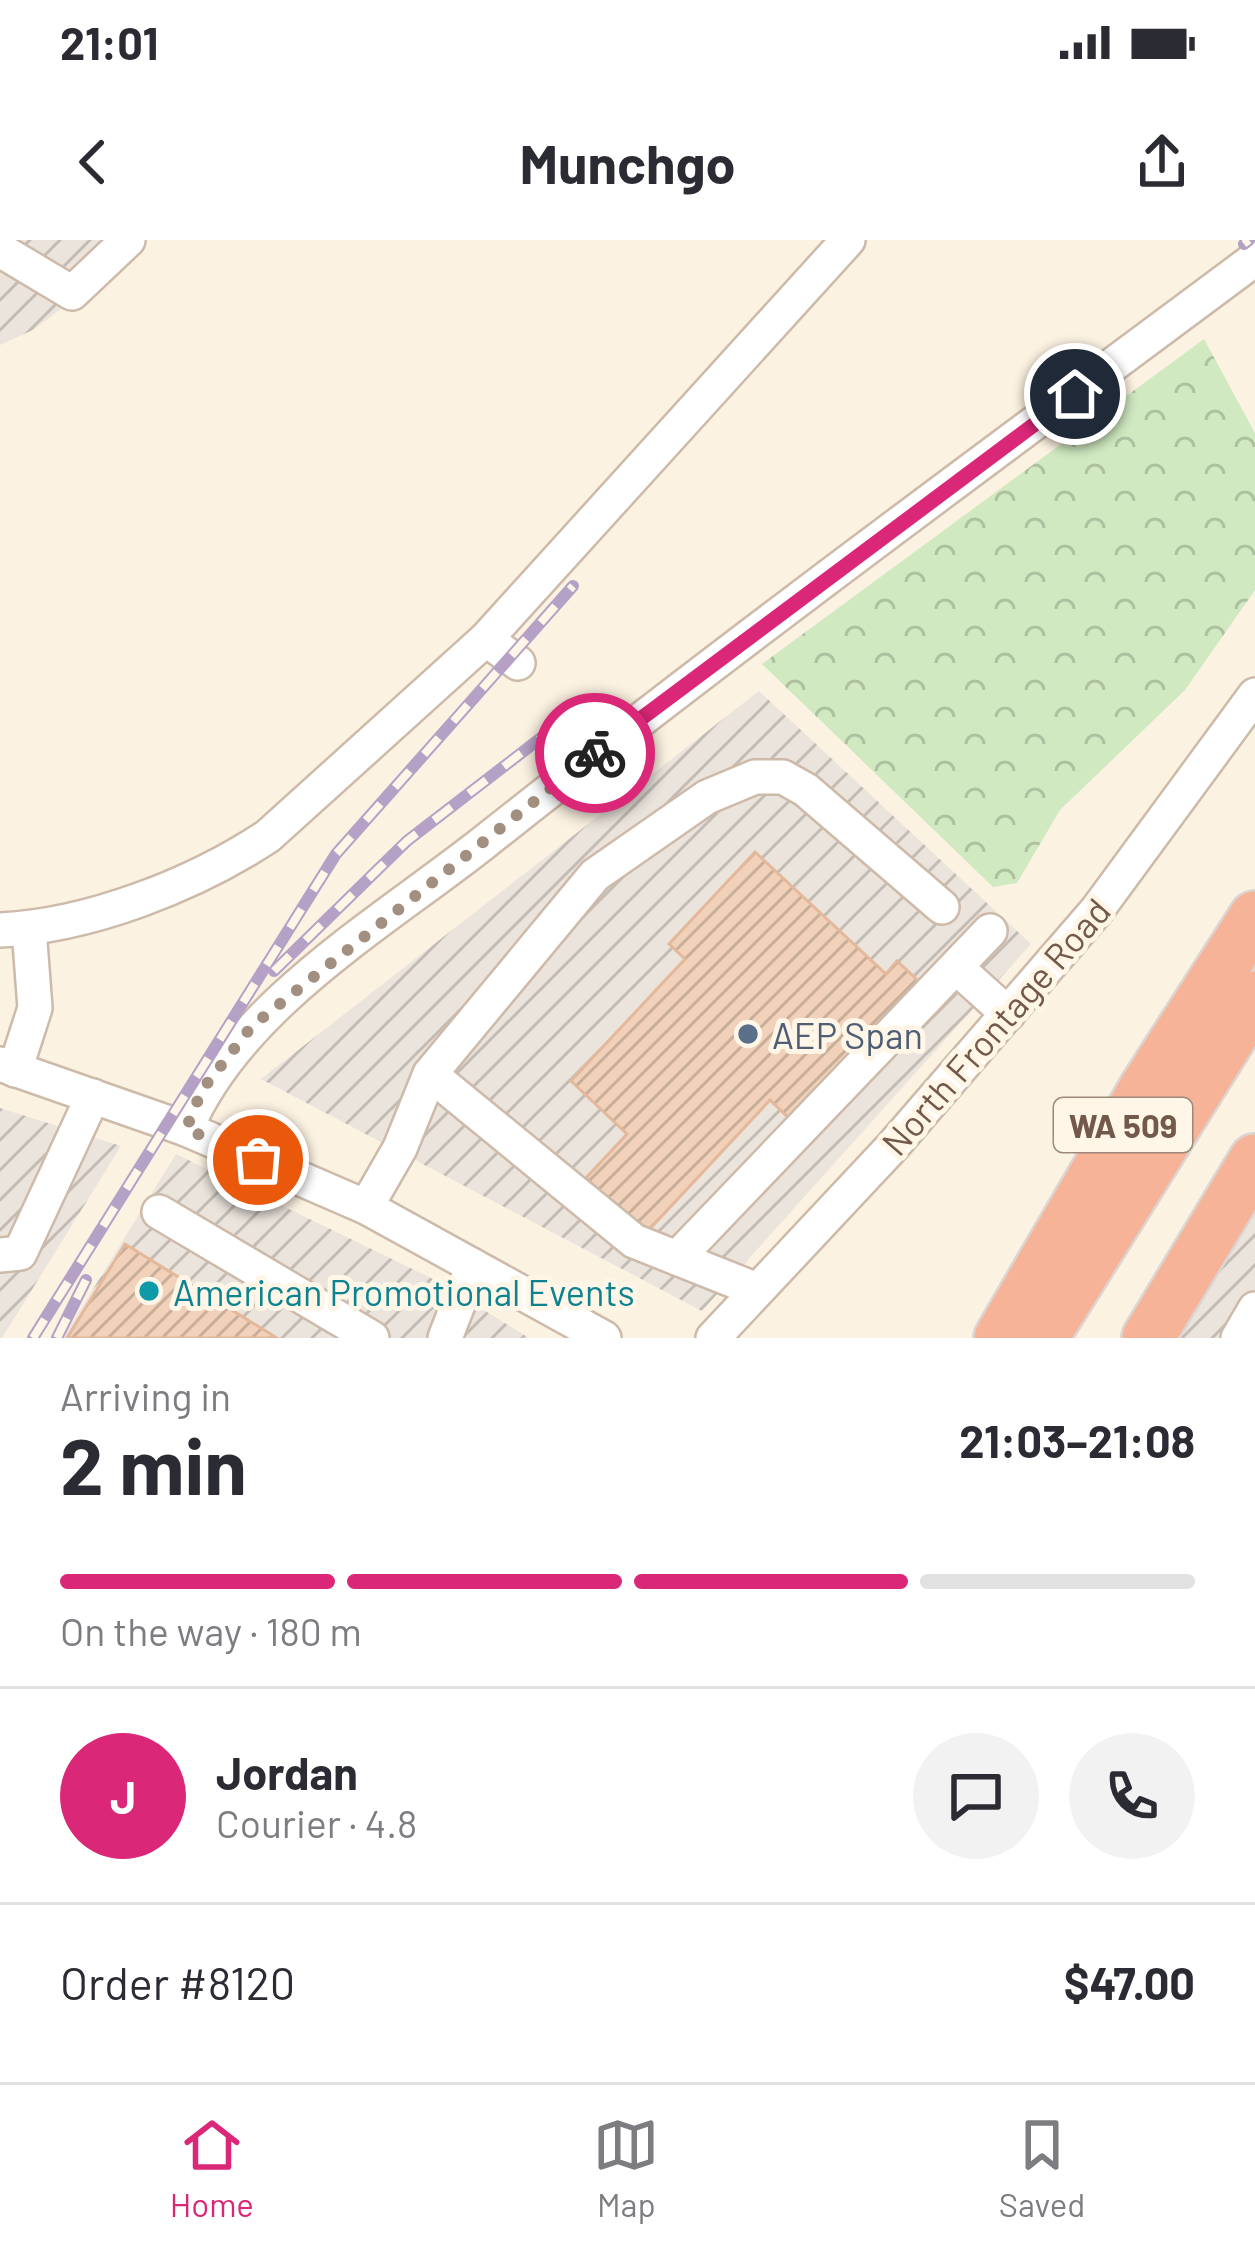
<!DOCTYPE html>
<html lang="en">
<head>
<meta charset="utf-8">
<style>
	:root { --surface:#fff; --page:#f2f2f3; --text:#2b2b33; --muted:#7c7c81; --line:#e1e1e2; --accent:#db2777 }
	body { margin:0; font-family:Barlow,sans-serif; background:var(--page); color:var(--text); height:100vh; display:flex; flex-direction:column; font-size:45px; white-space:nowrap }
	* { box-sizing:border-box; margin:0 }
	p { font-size:39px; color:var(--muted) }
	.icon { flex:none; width:66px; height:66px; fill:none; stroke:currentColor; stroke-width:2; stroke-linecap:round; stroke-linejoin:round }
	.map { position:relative; height:1098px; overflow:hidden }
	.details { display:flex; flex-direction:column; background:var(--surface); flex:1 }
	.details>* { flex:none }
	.pin { position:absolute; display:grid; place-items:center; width:102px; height:102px; color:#fff; margin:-51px; border:6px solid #fff; border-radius:50%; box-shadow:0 3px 12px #0007 }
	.courier { position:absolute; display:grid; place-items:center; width:120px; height:120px; margin:-60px; border:9px solid #db2777; border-radius:50%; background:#fff; color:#222; box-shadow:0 3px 15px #0007 }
	.head em { font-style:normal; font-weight:700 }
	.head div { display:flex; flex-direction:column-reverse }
	.head { display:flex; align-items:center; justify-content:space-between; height:204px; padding:0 60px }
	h1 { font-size:78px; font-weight:700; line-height:90px }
	.bar { display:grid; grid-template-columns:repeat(4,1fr); gap:18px 12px; align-content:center; height:144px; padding:0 60px }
	.bar i { height:15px; border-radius:9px; background:var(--line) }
	.bar .current { background:var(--accent) }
	.bar p { grid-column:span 4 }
	.line { display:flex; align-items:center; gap:30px; padding:0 60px; border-top:3px solid var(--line) }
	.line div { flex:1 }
	.round { display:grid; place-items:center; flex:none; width:126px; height:126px; border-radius:63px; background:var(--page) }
	.status { display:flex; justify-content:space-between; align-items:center; height:84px; padding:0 60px; background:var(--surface); direction:ltr }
	.status svg { height:33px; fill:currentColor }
	header { display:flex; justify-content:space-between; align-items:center; height:156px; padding:0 60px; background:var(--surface); font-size:54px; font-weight:700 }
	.tab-bar { display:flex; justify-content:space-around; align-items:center; height:168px; border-top:3px solid var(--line); background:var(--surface); font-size:33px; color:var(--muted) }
	.tab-bar a { display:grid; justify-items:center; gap:6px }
	.tab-bar .current { color:var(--accent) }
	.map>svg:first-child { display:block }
</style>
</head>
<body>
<div class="status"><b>21:01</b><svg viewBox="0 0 49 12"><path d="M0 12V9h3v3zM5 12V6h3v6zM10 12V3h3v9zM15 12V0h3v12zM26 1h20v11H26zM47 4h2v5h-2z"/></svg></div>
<header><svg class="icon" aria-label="back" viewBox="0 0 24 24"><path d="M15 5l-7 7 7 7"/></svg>Munchgo<svg class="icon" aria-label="share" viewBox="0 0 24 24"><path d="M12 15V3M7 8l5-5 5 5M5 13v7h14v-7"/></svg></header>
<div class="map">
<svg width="1255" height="1098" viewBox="0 0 1255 1098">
	<defs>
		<pattern id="industrial-furrows" width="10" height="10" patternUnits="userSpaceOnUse" patternTransform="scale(3)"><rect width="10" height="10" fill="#ebe4dd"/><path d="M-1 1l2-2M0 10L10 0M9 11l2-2" fill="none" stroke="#c3bcb5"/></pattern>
		<pattern id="forest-crowns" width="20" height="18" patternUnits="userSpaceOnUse" patternTransform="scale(3)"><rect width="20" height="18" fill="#d0e9c1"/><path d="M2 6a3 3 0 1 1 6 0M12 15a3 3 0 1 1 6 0" fill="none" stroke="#adc09f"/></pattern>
		<pattern id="building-hatch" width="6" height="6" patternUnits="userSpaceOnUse" patternTransform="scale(3)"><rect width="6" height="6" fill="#f1d1b9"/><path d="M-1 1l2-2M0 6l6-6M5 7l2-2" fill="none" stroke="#c8ad98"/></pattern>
	</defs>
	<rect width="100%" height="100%" fill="#fcf2e2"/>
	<g fill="url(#industrial-furrows)">
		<path d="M 0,0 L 143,0 L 120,24 L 33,90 L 0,105 Z"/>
		<path d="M 759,451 L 1031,704 L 702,1071 L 261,839 Z"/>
		<path d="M 0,868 L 121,906 L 2,1098 L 0,1098 Z"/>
		<path d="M 176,914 L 435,1040 L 529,1098 L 63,1098 Z"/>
		<path d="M 1255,974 L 1255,1098 L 1180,1098 Z"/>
	</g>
	<path fill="url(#forest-crowns)" d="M 1204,99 L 1255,193 L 1255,350 L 1185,450 L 1060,570 L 1017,643 L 993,647 L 762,424 Z"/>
	<g fill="url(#building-hatch)" stroke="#e4b89a" stroke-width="3">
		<path d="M 755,612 L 886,734 L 897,721 L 926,748 L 797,886 L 770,860 L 645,994 L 586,938 L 627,894 L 571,841 L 685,719 L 669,704 Z"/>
		<path d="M 125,1004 L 277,1098 L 67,1098 Z"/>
	</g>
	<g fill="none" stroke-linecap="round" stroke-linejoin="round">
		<g stroke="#cdbaa9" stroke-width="38">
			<g id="minor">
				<path d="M 0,10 L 72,53 L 128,0"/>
				<path d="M 486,399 L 518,423"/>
				<path d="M 0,690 C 89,686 194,645 268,596 L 486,399 L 848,0"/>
				<path d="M 957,728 L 1008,774"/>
				<path d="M 0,824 L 186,889 L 366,967 L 604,1098"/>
				<path d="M 15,830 L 35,768 L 29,689"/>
				<path d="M 430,834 L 595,635 L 707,557 L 755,537 L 783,537 L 806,550 L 942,667"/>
				<path d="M 186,889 C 237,767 380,684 482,604 C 735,403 996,212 1255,19"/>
				<path d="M 366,967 L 400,908 L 430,834 L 634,1001 L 757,1050"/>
				<path d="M 159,972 L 372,1098"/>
				<path d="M 0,1015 L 20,1013 L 93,856"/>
				<path d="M 677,1018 L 990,691"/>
				<path d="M 445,1098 L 473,1026"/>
				<path d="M 713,1098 L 892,907 L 1097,670 L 1255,455"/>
				<path d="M 1238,1098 L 1255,1069"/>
			</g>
		</g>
		<g stroke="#dbd4d0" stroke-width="56">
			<g id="highway">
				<path d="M 1000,1098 L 1146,847 L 1255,677"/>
				<path d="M 1042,1098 L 1255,757"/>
				<path d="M 1148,1098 L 1255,920"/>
			</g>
		</g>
		<use href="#minor" stroke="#fff" stroke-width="33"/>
		<use href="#highway" stroke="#f6b398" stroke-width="51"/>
		<g stroke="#b5a1c5" stroke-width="12">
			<g id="rail">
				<path d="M 1244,4 L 1249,0"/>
				<path d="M 274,731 L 407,601 L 559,484"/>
				<path d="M 33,1098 L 336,614 L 573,346"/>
				<path d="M 57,1098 L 86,1040"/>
			</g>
		</g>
		<use href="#rail" stroke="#fff6e8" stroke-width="8" stroke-dasharray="22" stroke-linecap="butt"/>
	</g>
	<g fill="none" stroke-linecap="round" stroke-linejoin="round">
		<path stroke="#a38f7f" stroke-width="12" stroke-dasharray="0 21.6" d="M 258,920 L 186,889 L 202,850 L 252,786 L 595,513"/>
		<path stroke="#db2777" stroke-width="15" d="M 595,513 L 1075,154"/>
	</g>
	<circle fill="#5c6f8a" stroke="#fff6e8" stroke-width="4.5" cx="748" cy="794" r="12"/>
	<circle fill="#0f9aa8" stroke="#fff6e8" stroke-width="4.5" cx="149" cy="1051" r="12"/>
	<g text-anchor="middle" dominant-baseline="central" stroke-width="10" stroke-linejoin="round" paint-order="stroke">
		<rect fill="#fff6e8" stroke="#9d8879" stroke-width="3" x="1054" y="858" width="138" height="54" rx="9"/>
		<g font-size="33" font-weight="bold" fill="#735949">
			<text x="1123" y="885">WA 509</text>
		</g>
		<g font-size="36" fill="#735949" stroke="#fff6e8">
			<text transform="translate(995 786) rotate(-49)">North Frontage Road</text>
		</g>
		<g font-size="36" fill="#4e5e75" stroke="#fff6e8" text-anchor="start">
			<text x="772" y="794">AEP Span</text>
		</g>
		<g font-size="36" fill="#0d838f" stroke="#fff6e8" text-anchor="start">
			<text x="173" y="1051">American Promotional Events</text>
		</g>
	</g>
</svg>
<div class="pin" style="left:258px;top:920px;background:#ea580c"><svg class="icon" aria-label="bag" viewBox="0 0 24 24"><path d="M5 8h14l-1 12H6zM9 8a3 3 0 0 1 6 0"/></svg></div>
<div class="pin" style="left:1075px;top:154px;background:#1f2937"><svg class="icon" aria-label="home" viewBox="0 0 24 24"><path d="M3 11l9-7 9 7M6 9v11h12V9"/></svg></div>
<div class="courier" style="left:595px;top:513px"><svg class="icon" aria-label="bike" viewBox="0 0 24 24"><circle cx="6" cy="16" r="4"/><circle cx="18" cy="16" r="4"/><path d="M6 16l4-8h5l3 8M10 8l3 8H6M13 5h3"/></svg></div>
</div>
<section class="details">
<div class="head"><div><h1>2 min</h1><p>Arriving in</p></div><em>21:03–21:08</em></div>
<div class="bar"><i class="current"></i><i class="current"></i><i class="current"></i><i></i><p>On the way · 180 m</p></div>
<div class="line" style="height:216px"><b class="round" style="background:var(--accent);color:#fff">J</b><div><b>Jordan</b><p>Courier · 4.8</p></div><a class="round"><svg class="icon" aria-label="chat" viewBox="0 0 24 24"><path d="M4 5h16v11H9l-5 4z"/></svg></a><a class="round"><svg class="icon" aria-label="phone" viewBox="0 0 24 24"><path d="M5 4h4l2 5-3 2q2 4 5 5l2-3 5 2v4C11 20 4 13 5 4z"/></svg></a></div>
<div class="line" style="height:156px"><div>Order #8120</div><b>$47.00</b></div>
</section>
<nav class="tab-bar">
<a class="current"><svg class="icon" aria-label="home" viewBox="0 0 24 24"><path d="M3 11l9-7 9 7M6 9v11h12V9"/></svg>Home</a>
<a><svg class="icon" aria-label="map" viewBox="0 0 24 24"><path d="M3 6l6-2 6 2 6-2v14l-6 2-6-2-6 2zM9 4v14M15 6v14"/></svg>Map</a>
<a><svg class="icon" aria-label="saved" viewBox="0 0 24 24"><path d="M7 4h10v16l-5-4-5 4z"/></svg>Saved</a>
</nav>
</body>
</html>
